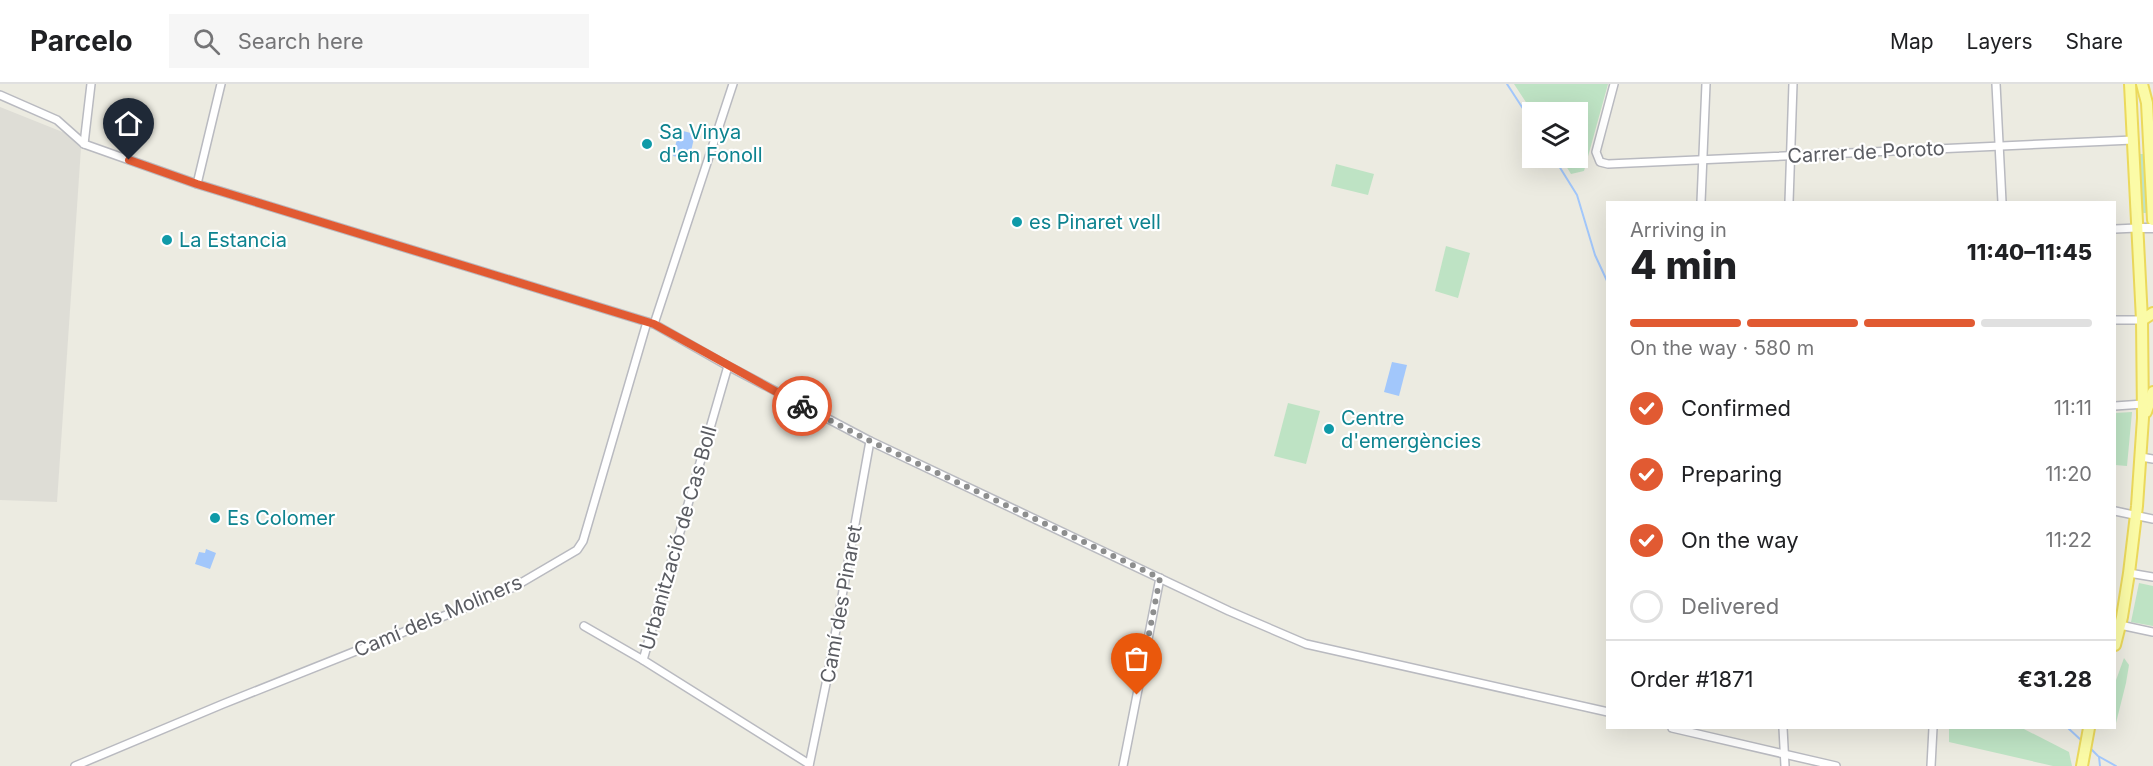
<!DOCTYPE html>
<html lang="en">
<head>
<meta charset="utf-8">
<style>
	:root { --surface:#fff; --page:#f6f6f6; --text:#202124; --muted:#757577; --line:#e0e0e0; --accent:#e15a32 }
	body { margin:0; font-family:Inter,sans-serif; background:var(--page); color:var(--text); height:100vh; display:flex; flex-direction:column; font-size:22px; white-space:nowrap }
	* { box-sizing:border-box; margin:0 }
	p { font-size:20px; color:var(--muted) }
	.icon { flex:none; width:33px; height:33px; fill:none; stroke:currentColor; stroke-width:2; stroke-linecap:round; stroke-linejoin:round }
	.map { position:relative; flex:1; overflow:hidden }
	.sheet { position:absolute; left:1606px; top:117px; width:510px; height:528px; display:flex; flex-direction:column; background:var(--surface); border-radius:0px; box-shadow:0 6px 24px #0002 }
	.sheet>* { flex:none }
	.controls { position:absolute; left:1522px; top:18px; display:grid; gap:12px }
	.controls a { display:grid; place-items:center; width:66px; height:66px; border-radius:0px; background:var(--surface); box-shadow:0 6px 24px #0002; font-size:30px }
	.pin { position:absolute; display:grid; place-items:center; width:51px; height:51px; color:#fff; margin:-62px -26px; border-radius:50% 50% 50% 0; rotate:-45deg; box-shadow:0 0 6px #0007 }
	.pin .icon { rotate:45deg }
	.courier { position:absolute; display:grid; place-items:center; width:60px; height:60px; margin:-30px; border:4px solid #e15a32; border-radius:50%; background:#fff; color:#222; box-shadow:0 2px 8px #0007 }
	.overview em { font-style:normal; font-weight:800 }
	.overview div { display:flex; flex-direction:column-reverse }
	.overview { display:flex; align-items:center; justify-content:space-between; height:102px; padding:0 24px }
	h1 { font-size:39px; font-weight:800; line-height:45px }
	.bar { display:grid; grid-template-columns:repeat(4,1fr); gap:9px 6px; align-content:center; height:72px; padding:0 24px }
	.bar i { height:8px; border-radius:4px; background:var(--line) }
	.bar .on { background:var(--accent) }
	.bar p { grid-column:span 4 }
	.line { display:flex; align-items:center; gap:15px; padding:0 24px; border-top:2px solid var(--line) }
	.line div { flex:1 }
	ol { padding:0 24px; list-style:none }
	li { display:flex; align-items:center; gap:18px; height:66px }
	li p { margin-inline-start:auto }
	li .icon { padding:6px; border-radius:50%; background:var(--accent); color:#fff; stroke-width:4 }
	li:last-child { color:var(--muted) }
	li i { width:33px; height:33px; border:3px solid var(--line); border-radius:50% }
	header { display:flex; align-items:center; gap:36px; box-sizing:border-box; height:84px; padding:0 30px; background:var(--surface); border-bottom:2px solid var(--line) }
	header strong { font-size:28px }
	nav { display:flex; gap:33px; margin-inline-start:auto; font-size:21px }
	.search { width:420px; height:54px; background:var(--page); display:flex; align-items:center; gap:15px; box-sizing:border-box; padding:0 21px; border-radius:0px; color:var(--muted); font-size:22px }
	.map>svg:first-child { display:block }
</style>
</head>
<body>
<header>
<strong>Parcelo</strong>
<div class="search"><svg class="icon" aria-label="search" viewBox="0 0 24 24"><circle cx="10" cy="10" r="6"/><path d="M15 15l6 6"/></svg>Search here</div>
<nav><a>Map</a><a>Layers</a><a>Share</a></nav>
</header>
<div class="map">
<svg width="2153" height="682" viewBox="0 0 2153 682">
	<rect width="100%" height="100%" fill="#ecebe1"/>
	<path fill="#deddd6" d="M 0,23 L 65,49 L 81,64 L 57,418 L 0,416 Z"/>
	<g fill="#bee3c4">
		<path d="M 1514,0 L 1608,0 L 1584,87 L 1571,90 L 1561,74 L 1578,74 L 1578,28 L 1533,29 Z"/>
		<path d="M 2139,70 L 2144,70 L 2147,129 L 2143,129 Z"/>
		<path d="M 1336,80 L 1374,90 L 1368,111 L 1331,102 Z"/>
		<path d="M 1446,162 L 1470,169 L 1458,214 L 1435,207 Z"/>
		<path d="M 1288,319 L 1320,327 L 1306,380 L 1274,372 Z"/>
		<path d="M 2132,328 L 2127,382 L 2115,381 L 2115,329 Z"/>
		<path d="M 2139,499 L 2153,502 L 2153,542 L 2131,538 Z"/>
		<path d="M 2124,574 L 2129,581 L 2126,599 L 2115,643 L 2115,599 Z"/>
		<path d="M 1949,644 L 2022,644 L 2069,668 L 2072,682 L 2053,682 L 1949,658 Z"/>
	</g>
	<g fill="#a2c7fb">
		<path d="M 679,46 L 695,50 L 689,76 L 673,72 Z"/>
		<path d="M 1392,278 L 1407,281 L 1399,312 L 1384,308 Z"/>
		<path d="M 206,465 L 216,469 L 210,485 L 195,480 L 199,468 L 205,469 Z"/>
	</g>
	<g fill="none" stroke-linecap="round" stroke-linejoin="round">
		<g stroke="#a2c7fb" stroke-width="2">
			<path d="M 1507,0 L 1533,40"/>
			<path d="M 1554,74 L 1577,111 L 1595,171 L 1608,199"/>
			<path d="M 2068,644 L 2082,657"/>
			<path d="M 2089,663 L 2098,672 L 2116,682"/>
			<path d="M 2099,673 L 2100,682"/>
		</g>
		<g stroke="#b9bac0" stroke-width="10">
			<g id="minor">
				<path d="M 1614,0 L 1596,68 L 1600,78 L 1608,80 L 2133,56"/>
				<path d="M 1996,0 L 2002,118"/>
				<path d="M 0,11 L 57,36 L 84,60 L 197,100 L 654,240 L 728,282 L 870,357 L 1229,527 L 1306,560 L 1608,628"/>
				<path d="M 84,60 L 91,0"/>
				<path d="M 197,100 L 221,0"/>
				<path d="M 1701,118 L 1706,0"/>
				<path d="M 1789,118 L 1793,0"/>
				<path d="M 2115,145 L 2137,144"/>
				<path d="M 2115,236 L 2142,236"/>
				<path d="M 654,240 L 733,0"/>
				<path d="M 728,282 L 643,576 L 809,680"/>
				<path d="M 2115,322 L 2143,320"/>
				<path d="M 2141,373 L 2153,375"/>
				<path d="M 2115,427 L 2153,435"/>
				<path d="M 2129,489 L 2153,493"/>
				<path d="M 2120,541 L 2153,548"/>
				<path d="M 584,542 L 643,576"/>
				<path d="M 1672,644 L 1836,682"/>
				<path d="M 1783,644 L 1785,682"/>
				<path d="M 75,682 L 223,620 L 479,518 L 514,503 L 577,466 L 583,457 L 647,238"/>
				<path d="M 809,682 L 828,590 L 870,357"/>
				<path d="M 1123,682 L 1160,494"/>
				<path d="M 1931,682 L 1933,644"/>
			</g>
		</g>
		<g stroke="#b9bac0" stroke-width="11">
			<path id="tertiary" d="M 2137,144 L 2153,144"/>
		</g>
		<g stroke="#ebd95c" stroke-width="14">
			<g id="primary">
				<path d="M 2142,0 L 2147,19 L 2153,136"/>
				<path d="M 2142,236 L 2153,229"/>
				<path d="M 2146,328 L 2153,308"/>
				<path d="M 2115,561 L 2122,533 L 2129,489 L 2137,422 L 2143,334 L 2142,236 L 2130,0"/>
				<path d="M 2082,682 L 2089,644"/>
			</g>
		</g>
		<use href="#minor" stroke="#fff" stroke-width="7"/>
		<use href="#tertiary" stroke="#fff" stroke-width="8"/>
		<use href="#primary" stroke="#fbfba7" stroke-width="10"/>
	</g>
	<g fill="none" stroke-linecap="round" stroke-linejoin="round">
		<path stroke="#8d8e8e" stroke-width="6" stroke-dasharray="0 10.8" d="M 802,322 L 870,357 L 1160,494 L 1137,611"/>
		<path stroke="#e15a32" stroke-width="8" d="M 129,76 L 197,100 L 654,240 L 802,322"/>
	</g>
	<g fill="#0f9aa8" stroke="#fff" stroke-width="2">
		<circle cx="647" cy="60" r="6"/>
		<circle cx="1017" cy="138" r="6"/>
		<circle cx="167" cy="156" r="6"/>
		<circle cx="1329" cy="345" r="6"/>
		<circle cx="215" cy="434" r="6"/>
	</g>
	<g text-anchor="middle" dominant-baseline="central" stroke-width="4.5" stroke-linejoin="round" paint-order="stroke">
		<g font-size="20" fill="#0d838f" stroke="#fff" text-anchor="start">
			<text x="659" y="48">Sa Vinya<tspan x="659" dy="23">d'en Fonoll</tspan></text>
			<text x="1029" y="138">es Pinaret vell</text>
			<text x="179" y="156">La Estancia</text>
			<text x="1341" y="334">Centre<tspan x="1341" dy="23">d'emergències</tspan></text>
			<text x="227" y="434">Es Colomer</text>
		</g>
		<g font-size="20" fill="#5a5c62" stroke="#fff">
			<text transform="translate(1866 68) rotate(-3)">Carrer de Poroto</text>
			<text transform="translate(678 454) rotate(-74)">Urbanització de Cas Boll</text>
			<text transform="translate(841 520) rotate(-80)">Camí des Pinaret</text>
			<text transform="translate(438 532) rotate(-23)">Camí dels Moliners</text>
		</g>
	</g>
</svg>
<div class="controls">
<a><svg class="icon" aria-label="layers" viewBox="0 0 24 24"><path d="M12 4l9 5-9 5-9-5zM3 14l9 5 9-5"/></svg></a>
</div>
<div class="pin" style="left:1137px;top:611px;background:#ea580c"><svg class="icon" aria-label="bag" viewBox="0 0 24 24"><path d="M5 8h14l-1 12H6zM9 8a3 3 0 0 1 6 0"/></svg></div>
<div class="pin" style="left:129px;top:76px;background:#1f2937"><svg class="icon" aria-label="home" viewBox="0 0 24 24"><path d="M3 11l9-7 9 7M6 9v11h12V9"/></svg></div>
<div class="courier" style="left:802px;top:322px"><svg class="icon" aria-label="bike" viewBox="0 0 24 24"><circle cx="6" cy="16" r="4"/><circle cx="18" cy="16" r="4"/><path d="M6 16l4-8h5l3 8M10 8l3 8H6M13 5h3"/></svg></div>
<section class="sheet">
<div class="overview"><div><h1>4 min</h1><p>Arriving in</p></div><em>11:40–11:45</em></div>
<div class="bar"><i class="on"></i><i class="on"></i><i class="on"></i><i></i><p>On the way · 580 m</p></div>
<ol>
<li><svg class="icon" aria-label="check" viewBox="0 0 24 24"><path d="M5 12l5 5 9-10"/></svg>Confirmed<p>11:11</p></li>
<li><svg class="icon" aria-label="check" viewBox="0 0 24 24"><path d="M5 12l5 5 9-10"/></svg>Preparing<p>11:20</p></li>
<li><svg class="icon" aria-label="check" viewBox="0 0 24 24"><path d="M5 12l5 5 9-10"/></svg>On the way<p>11:22</p></li>
<li><i></i>Delivered</li>
</ol>
<div class="line" style="height:78px"><div>Order #1871</div><b>€31.28</b></div>
</section>
</div>
</body>
</html>
